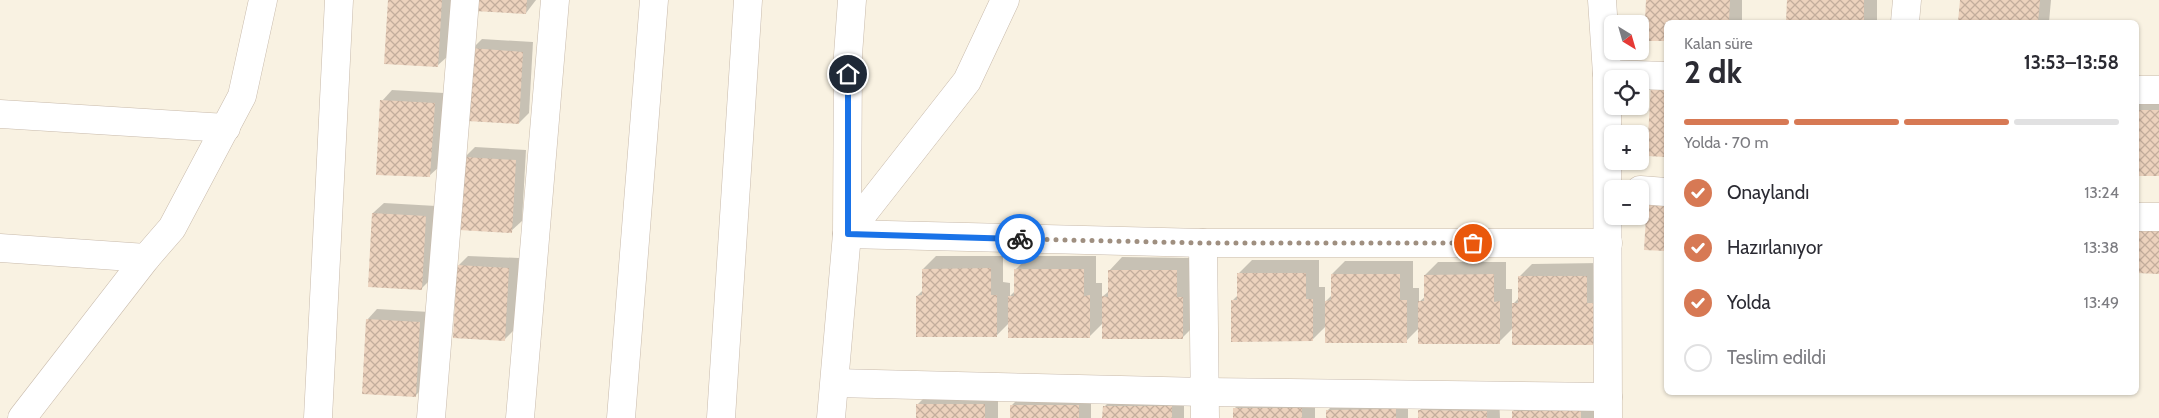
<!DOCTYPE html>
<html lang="tr">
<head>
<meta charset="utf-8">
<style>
	:root { --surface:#fff; --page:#f7f7f7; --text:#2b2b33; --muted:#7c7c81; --line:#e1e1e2; --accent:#d77954 }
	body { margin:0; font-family:Cabin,sans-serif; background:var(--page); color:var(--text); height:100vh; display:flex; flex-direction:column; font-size:19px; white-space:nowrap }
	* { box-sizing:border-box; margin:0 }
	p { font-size:16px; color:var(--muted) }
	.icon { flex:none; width:28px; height:28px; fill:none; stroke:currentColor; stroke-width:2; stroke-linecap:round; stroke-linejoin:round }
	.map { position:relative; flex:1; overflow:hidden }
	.side { position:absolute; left:1664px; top:20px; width:475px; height:375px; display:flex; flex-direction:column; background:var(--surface); border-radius:8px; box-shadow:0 1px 4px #0004 }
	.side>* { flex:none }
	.needle { width:32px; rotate:143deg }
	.buttons { position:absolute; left:1604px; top:15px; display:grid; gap:10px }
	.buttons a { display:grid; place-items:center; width:45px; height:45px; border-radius:8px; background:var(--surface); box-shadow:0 1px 4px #0004; font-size:25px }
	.pin { position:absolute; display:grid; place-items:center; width:42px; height:42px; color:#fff; margin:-21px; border:2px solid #fff; border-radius:50%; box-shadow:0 1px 5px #0007 }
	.courier { position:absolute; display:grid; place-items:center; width:50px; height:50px; margin:-25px; border:4px solid #1a73e8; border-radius:50%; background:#fff; color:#222; box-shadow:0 1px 6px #0007 }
	.summary em { font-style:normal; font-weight:800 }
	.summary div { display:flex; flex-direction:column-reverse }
	.summary { display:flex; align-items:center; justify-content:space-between; height:85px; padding:0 20px }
	h1 { font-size:32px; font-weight:800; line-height:38px }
	.bar { display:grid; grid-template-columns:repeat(4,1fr); gap:8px 5px; align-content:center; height:60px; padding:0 20px }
	.bar i { height:6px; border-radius:4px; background:var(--line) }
	.bar .current { background:var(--accent) }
	.bar p { grid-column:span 4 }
	ol { padding:0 20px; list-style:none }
	li { display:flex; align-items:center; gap:15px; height:55px }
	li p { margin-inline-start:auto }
	li .icon { padding:5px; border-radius:50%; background:var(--accent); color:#fff; stroke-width:4 }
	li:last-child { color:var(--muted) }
	li i { width:28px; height:28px; border:2px solid var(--line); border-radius:50% }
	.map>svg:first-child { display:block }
</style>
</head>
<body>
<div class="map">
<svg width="2159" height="418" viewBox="0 0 2159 418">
	<defs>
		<pattern id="building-cross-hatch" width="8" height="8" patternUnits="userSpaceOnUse" patternTransform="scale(1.25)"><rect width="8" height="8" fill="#ecd2bd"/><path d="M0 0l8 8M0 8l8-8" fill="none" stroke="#c3ad9c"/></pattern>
	</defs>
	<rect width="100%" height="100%" fill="#f9f2e2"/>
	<g fill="#0003">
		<path d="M 389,0 L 451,0 L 448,56 L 437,66 Z"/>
		<path d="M 476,0 L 536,0 L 526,13 Z"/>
		<path d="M 1647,0 L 1742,0 L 1742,22 L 1666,22 L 1666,40 L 1645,40 Z"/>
		<path d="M 1789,0 L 1877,0 L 1877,22 L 1788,22 Z"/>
		<path d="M 1961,0 L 2051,0 L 2049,22 L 1959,22 Z"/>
		<path d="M 482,39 L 533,42 L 529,113 L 519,123 L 472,49 Z"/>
		<path d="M 1666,70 L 1666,156 L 1648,155 Z"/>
		<path d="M 392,90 L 444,93 L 440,166 L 429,176 L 382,101 Z"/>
		<rect x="2136" y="97" width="23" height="78"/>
		<path d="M 475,147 L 526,150 L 522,221 L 511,231 L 465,157 Z"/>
		<path d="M 384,203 L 436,206 L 431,279 L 421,289 L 373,213 Z"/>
		<path d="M 468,256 L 519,258 L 515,329 L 504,340 L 458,266 Z"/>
		<path d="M 936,256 L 1003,256 L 1003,282 L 1010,283 L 1010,296 L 1016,290 L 1016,269 L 1029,256 L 1096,256 L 1096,283 L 1102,283 L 1102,297 L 1109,291 L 1109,271 L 1122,257 L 1190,258 L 1190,284 L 1196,284 L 1196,324 L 1183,337 L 1103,323 L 1089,337 L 1009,323 L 996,336 L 917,296 L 923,290 L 923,269 Z"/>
		<path d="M 1252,260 L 1319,260 L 1319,287 L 1325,287 L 1325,302 L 1332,295 L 1332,274 L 1345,261 L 1413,261 L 1413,288 L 1419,288 L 1419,302 L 1426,296 L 1425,275 L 1438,262 L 1506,262 L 1506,289 L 1512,289 L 1512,305 L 1519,298 L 1519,277 L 1532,264 L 1600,263 L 1606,330 L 1593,344 L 1513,328 L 1499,342 L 1419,328 L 1406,341 L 1326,326 L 1312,340 L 1233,300 L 1239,294 L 1239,273 Z"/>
		<path d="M 377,309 L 430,312 L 425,386 L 415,396 L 367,320 Z"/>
		<path d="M 930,392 L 998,392 L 998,418 L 917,418 L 917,405 Z"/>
		<path d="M 1024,393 L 1091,393 L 1091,418 L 1011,418 L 1011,406 Z"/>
		<path d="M 1117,394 L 1184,394 L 1184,418 L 1104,418 L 1104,407 Z"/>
		<path d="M 1247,396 L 1315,396 L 1315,418 L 1234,418 L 1234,409 Z"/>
		<path d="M 1341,397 L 1408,397 L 1408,418 L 1327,418 L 1328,410 Z"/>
		<path d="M 1432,398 L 1499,398 L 1500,418 L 1419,418 L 1419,411 Z"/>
		<path d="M 1526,398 L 1594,398 L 1594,418 L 1513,418 L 1513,411 Z"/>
	</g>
	<g fill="url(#building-cross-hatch)">
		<path d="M 388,0 L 442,0 L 438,67 L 384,64 Z"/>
		<path d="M 474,0 L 527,0 L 526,14 L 474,11 Z"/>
		<path d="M 1646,0 L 1730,0 L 1729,22 L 1666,22 L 1666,41 L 1644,41 Z"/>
		<path d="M 1787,0 L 1864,0 L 1864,22 L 1786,22 Z"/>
		<path d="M 1960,0 L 2040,0 L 2038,22 L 1958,22 Z"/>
		<path d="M 471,48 L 523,52 L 519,124 L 467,121 Z"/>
		<path d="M 1651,83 L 1666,83 L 1666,157 L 1647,156 Z"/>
		<path d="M 380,100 L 435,103 L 430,177 L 376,175 Z"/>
		<rect x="2136" y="110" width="23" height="66"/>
		<path d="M 464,157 L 516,160 L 512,233 L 459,230 Z"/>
		<path d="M 1647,199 L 1666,199 L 1666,251 L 1644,250 Z"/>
		<path d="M 372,213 L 426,216 L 422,290 L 368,287 Z"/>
		<path d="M 2136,221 L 2159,222 L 2159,274 L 2136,273 Z"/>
		<path d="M 457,265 L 509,268 L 505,341 L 453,338 Z"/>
		<path d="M 991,268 L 991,295 L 997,295 L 997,337 L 916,337 L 916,296 L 922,295 L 922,269 Z"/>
		<path d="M 1014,269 L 1084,269 L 1084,296 L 1090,295 L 1090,338 L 1008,338 L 1008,296 L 1014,296 Z"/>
		<path d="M 1108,270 L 1177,270 L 1177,297 L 1183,297 L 1183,339 L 1102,339 L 1102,296 L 1108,297 Z"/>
		<path d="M 1237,273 L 1306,273 L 1306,299 L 1313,299 L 1313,341 L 1231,342 L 1231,300 L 1237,300 Z"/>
		<path d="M 1331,274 L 1400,274 L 1400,300 L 1407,300 L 1407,343 L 1325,343 L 1325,301 L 1331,300 Z"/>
		<path d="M 1494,274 L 1494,302 L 1500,301 L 1500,344 L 1418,344 L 1418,301 L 1424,301 L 1424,275 Z"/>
		<path d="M 1518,276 L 1587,276 L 1587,303 L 1594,303 L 1593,345 L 1512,345 L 1512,303 L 1518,303 Z"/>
		<path d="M 366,319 L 420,322 L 416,397 L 362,394 Z"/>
		<rect x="916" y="404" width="69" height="14"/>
		<rect x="1010" y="405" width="69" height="13"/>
		<path d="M 1103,406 L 1172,406 L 1172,418 L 1102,418 Z"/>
		<rect x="1233" y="408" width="69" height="10"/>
		<path d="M 1396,409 L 1396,418 L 1326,418 L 1326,410 Z"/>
		<path d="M 1418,410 L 1487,411 L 1487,418 L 1418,418 Z"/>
		<rect x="1512" y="411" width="69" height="7"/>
	</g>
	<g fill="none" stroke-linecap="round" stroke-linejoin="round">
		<g stroke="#c8baab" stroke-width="29">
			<g id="minor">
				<path d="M 1602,0 L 1607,74 L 1608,418"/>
				<path d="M 1905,22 L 1907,0"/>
				<path d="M 1607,74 L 1666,76"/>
				<path d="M 2136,90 L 2159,90"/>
				<path d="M 0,114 L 226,128"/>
				<path d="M 1640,190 L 1666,192"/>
				<path d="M 2136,217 L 2159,217"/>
				<path d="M 847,234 L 1203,243 L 1608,243"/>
				<path d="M 847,234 L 967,81 L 1005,0"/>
				<path d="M 1203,243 L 1205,418"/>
				<path d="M 0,248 L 146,258"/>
				<path d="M 835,383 L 1205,392 L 1608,397"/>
				<path d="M 22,418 L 146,258 L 172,228 L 242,96 L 263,0"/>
				<path d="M 318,418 L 339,0"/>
				<path d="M 431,418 L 465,0"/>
				<path d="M 520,418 L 555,0"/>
				<path d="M 621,418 L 654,0"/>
				<path d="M 721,418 L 748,0"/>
				<path d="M 831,418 L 847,234 L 848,55 L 852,0"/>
			</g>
		</g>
		<use href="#minor" stroke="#fff" stroke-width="28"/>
	</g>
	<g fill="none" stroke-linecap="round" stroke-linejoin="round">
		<path stroke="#9f8f80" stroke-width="5" stroke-dasharray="0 9" d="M 1020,239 L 1203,243 L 1473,243"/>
		<path stroke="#1a73e8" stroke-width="6" d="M 848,74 L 848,234 L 1020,239"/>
	</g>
</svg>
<div class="buttons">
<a><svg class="needle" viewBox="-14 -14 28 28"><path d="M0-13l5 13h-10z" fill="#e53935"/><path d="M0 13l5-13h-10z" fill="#7c7c81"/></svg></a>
<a><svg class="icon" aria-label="locate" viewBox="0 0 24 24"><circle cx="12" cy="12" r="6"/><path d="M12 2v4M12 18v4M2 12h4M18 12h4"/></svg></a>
<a>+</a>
<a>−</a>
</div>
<div class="pin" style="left:1473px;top:243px;background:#ea580c"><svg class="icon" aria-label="bag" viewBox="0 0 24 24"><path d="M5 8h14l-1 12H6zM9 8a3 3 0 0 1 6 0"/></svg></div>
<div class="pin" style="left:848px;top:74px;background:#1f2937"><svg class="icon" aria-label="home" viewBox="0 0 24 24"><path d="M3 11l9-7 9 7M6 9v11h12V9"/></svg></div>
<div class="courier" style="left:1020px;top:239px"><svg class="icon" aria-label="bike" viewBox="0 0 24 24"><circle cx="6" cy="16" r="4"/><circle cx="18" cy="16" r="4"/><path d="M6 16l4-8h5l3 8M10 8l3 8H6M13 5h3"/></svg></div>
<section class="side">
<div class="summary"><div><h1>2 dk</h1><p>Kalan süre</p></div><em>13:53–13:58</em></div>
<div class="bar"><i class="current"></i><i class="current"></i><i class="current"></i><i></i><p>Yolda · 70 m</p></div>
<ol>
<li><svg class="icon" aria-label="check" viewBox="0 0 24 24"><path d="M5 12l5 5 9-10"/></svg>Onaylandı<p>13:24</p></li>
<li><svg class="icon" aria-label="check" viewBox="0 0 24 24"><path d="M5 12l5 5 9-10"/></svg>Hazırlanıyor<p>13:38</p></li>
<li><svg class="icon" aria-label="check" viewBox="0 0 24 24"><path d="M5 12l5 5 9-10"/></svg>Yolda<p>13:49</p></li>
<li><i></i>Teslim edildi</li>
</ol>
</section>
</div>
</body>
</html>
